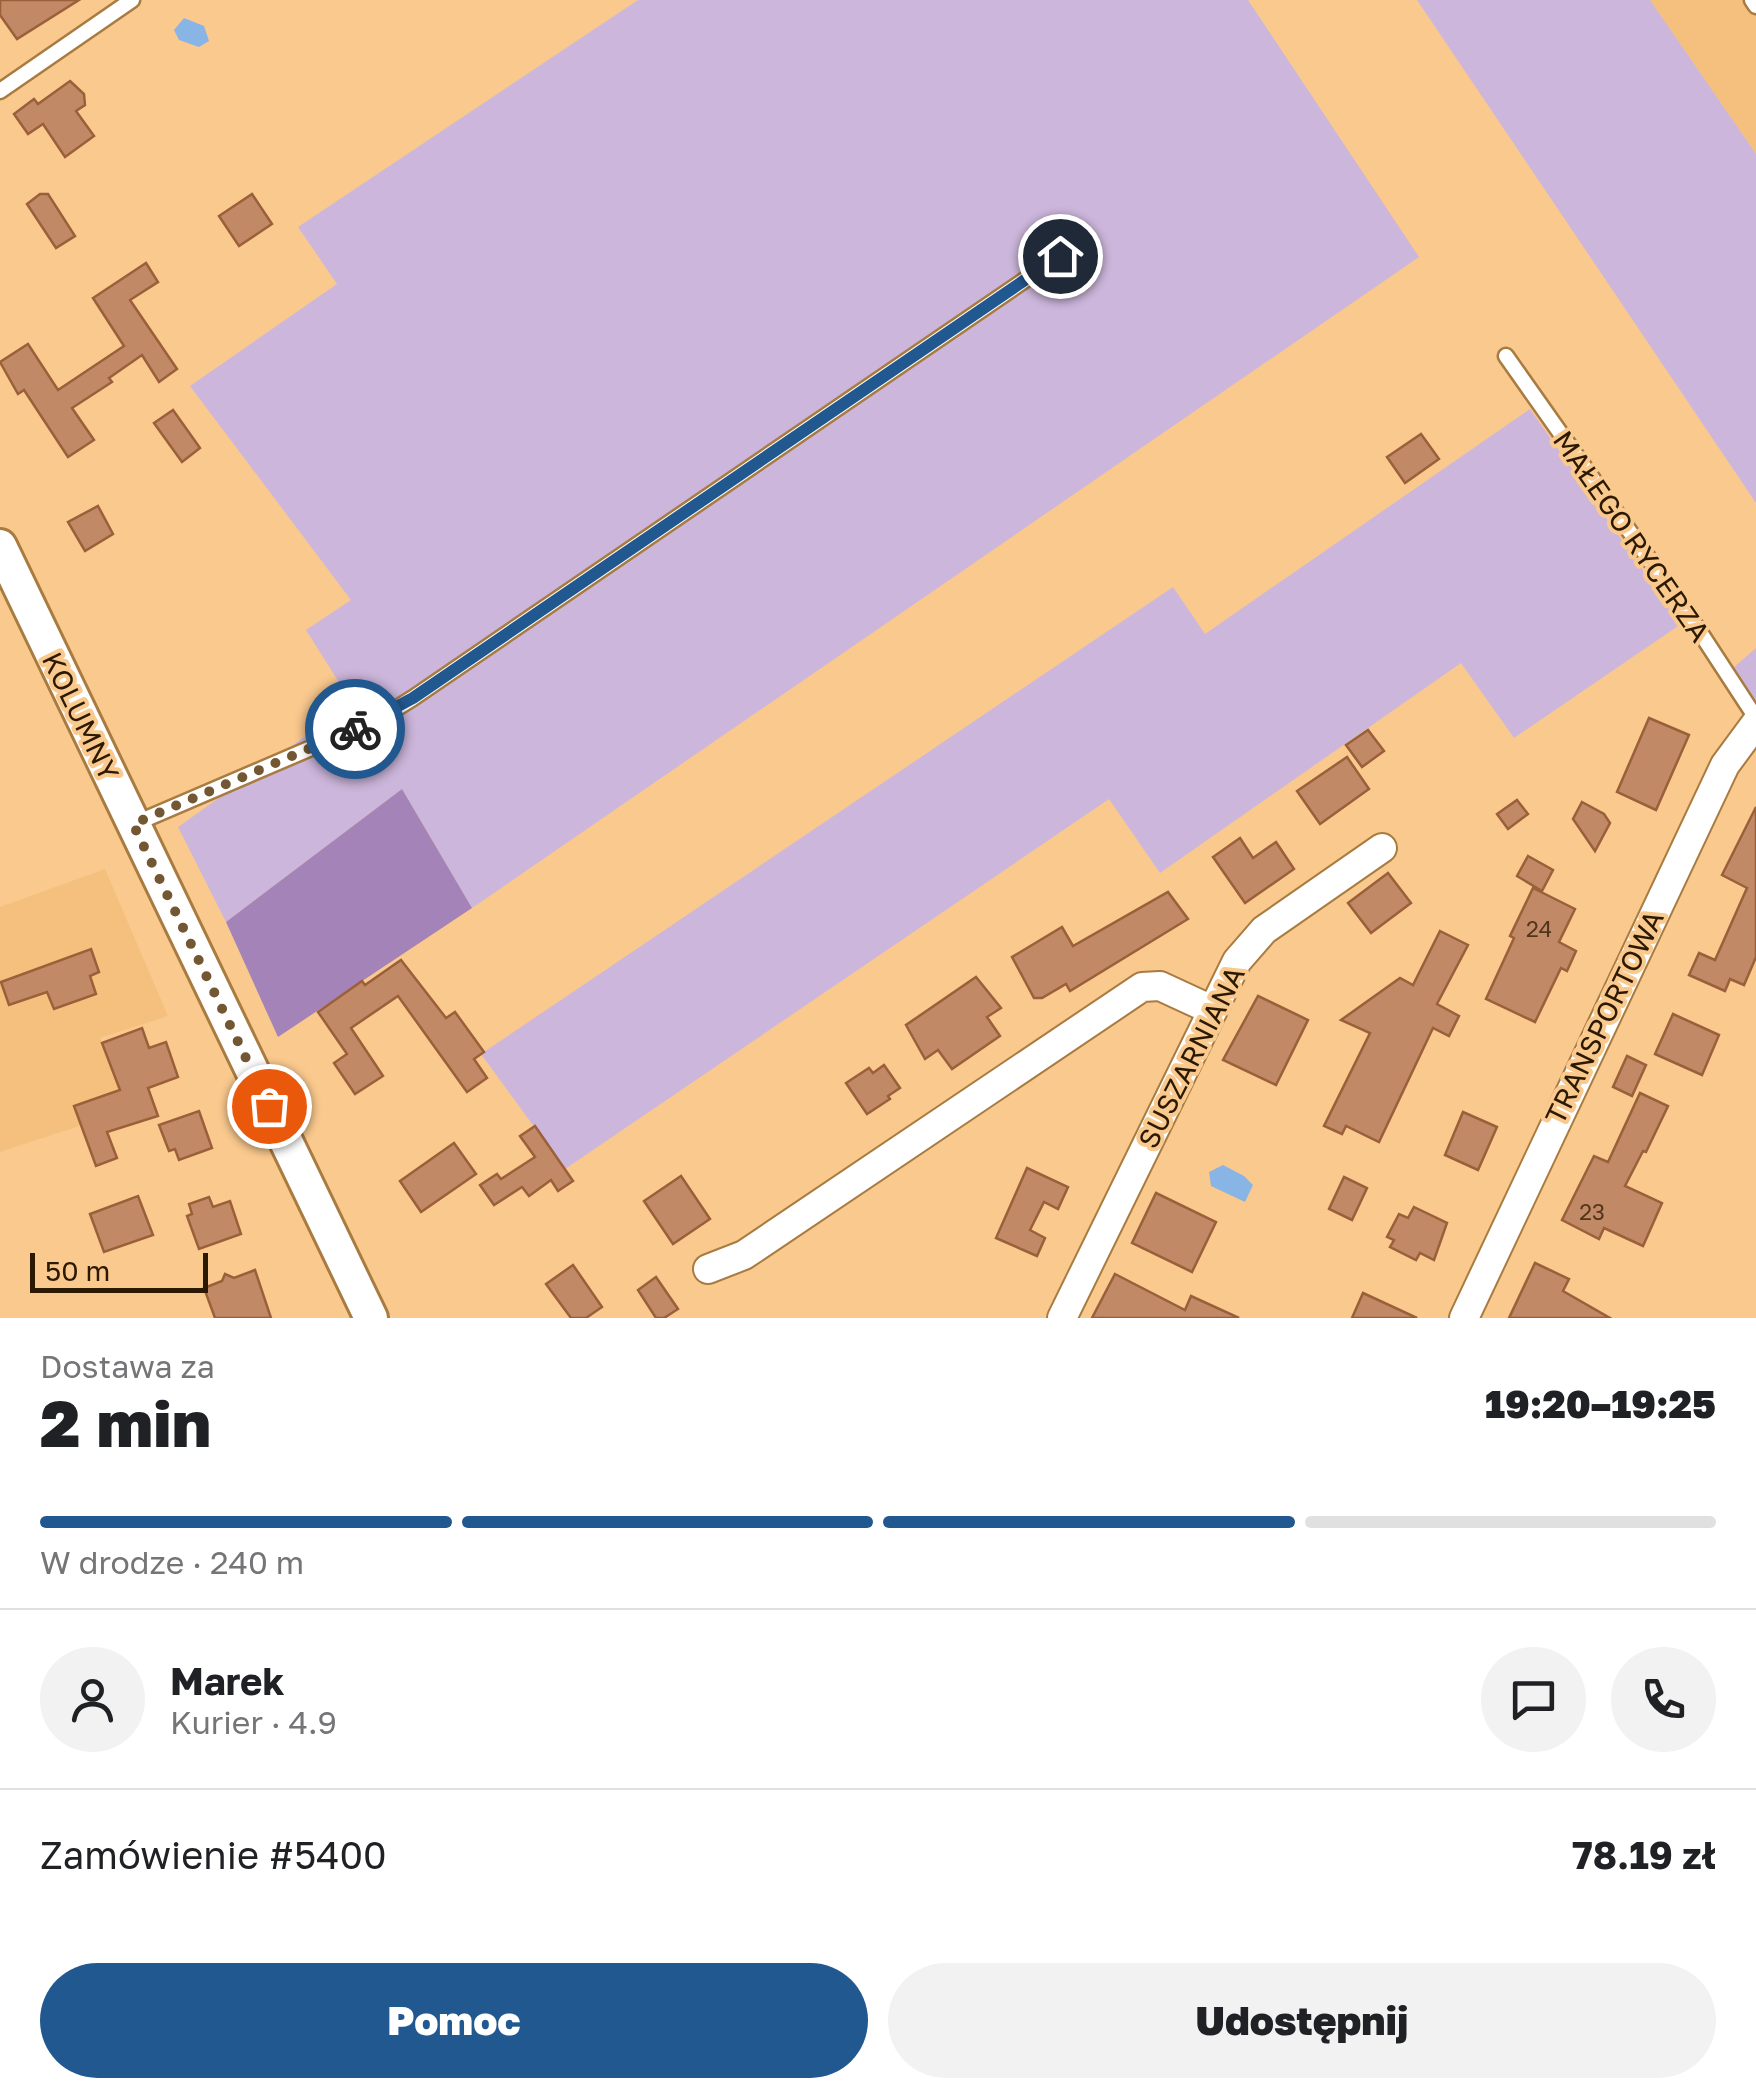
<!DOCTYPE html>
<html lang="pl">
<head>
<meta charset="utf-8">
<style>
	:root { --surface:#fff; --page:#f2f2f2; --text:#202124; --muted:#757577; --line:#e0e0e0; --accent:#225890 }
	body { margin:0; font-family:"Golos Text",sans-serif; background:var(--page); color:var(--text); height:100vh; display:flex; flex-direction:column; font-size:38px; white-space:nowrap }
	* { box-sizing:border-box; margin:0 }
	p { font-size:32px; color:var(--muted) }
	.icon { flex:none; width:55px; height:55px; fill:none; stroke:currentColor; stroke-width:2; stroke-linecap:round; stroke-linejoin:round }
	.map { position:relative; height:1318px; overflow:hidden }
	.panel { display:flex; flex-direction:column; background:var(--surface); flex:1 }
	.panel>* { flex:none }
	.scale { position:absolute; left:30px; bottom:25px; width:178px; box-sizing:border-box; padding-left:10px; border:5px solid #2b1902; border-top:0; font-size:28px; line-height:35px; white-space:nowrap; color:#2b1902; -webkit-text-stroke:8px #fac98e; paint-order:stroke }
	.pin { position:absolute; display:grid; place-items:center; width:85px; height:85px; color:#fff; margin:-42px; border:5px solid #fff; border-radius:50%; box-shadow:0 2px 10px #0007 }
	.courier { position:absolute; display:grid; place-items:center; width:100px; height:100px; margin:-50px; border:8px solid #225890; border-radius:50%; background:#fff; color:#222; box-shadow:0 2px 12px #0007 }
	.overview em { font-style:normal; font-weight:800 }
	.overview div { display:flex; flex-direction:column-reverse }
	.overview { display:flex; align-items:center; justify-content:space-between; height:170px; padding:0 40px }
	h1 { font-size:65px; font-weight:800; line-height:75px }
	.bar { display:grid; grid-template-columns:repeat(4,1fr); gap:15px 10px; align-content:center; height:120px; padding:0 40px }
	.bar i { height:12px; border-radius:8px; background:var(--line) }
	.bar .on { background:var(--accent) }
	.bar p { grid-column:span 4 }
	.line { display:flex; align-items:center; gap:25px; padding:0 40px; border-top:2px solid var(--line) }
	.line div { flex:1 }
	.round { display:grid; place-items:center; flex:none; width:105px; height:105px; border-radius:52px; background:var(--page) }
	.action { display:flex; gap:20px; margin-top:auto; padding:20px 40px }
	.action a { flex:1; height:115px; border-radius:60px; background:var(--accent); color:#fff; font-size:40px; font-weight:800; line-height:115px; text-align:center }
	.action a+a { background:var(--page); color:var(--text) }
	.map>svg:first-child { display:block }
</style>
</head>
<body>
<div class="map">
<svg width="1756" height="1318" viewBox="0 0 1756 1318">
	<rect width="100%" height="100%" fill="#fac98e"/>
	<g fill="#f5c07d">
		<path d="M 1650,0 L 1756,0 L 1756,154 Z"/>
		<path d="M 105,869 L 168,1016 L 100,1038 L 128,1110 L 0,1152 L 0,907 Z"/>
	</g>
	<g fill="#ccb6db">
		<path d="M 638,0 L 1248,0 L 1419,257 L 472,908 L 402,789 L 226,922 L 178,827 L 352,703 L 306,630 L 351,600 L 190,386 L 337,284 L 298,227 Z"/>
		<path d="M 1417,0 L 1650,0 L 1756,154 L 1756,503 Z"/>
		<path d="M 1530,409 L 1681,624 L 1514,738 L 1461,663 L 1160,873 L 1109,799 L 565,1169 L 481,1054 L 1173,587 L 1205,634 Z"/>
		<path d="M 1756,648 L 1756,703 L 1732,669 Z"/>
	</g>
	<path fill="#a483b9" d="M 402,789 L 472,908 L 278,1037 L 226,922 Z"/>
	<g fill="#89b4e6">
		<path d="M 184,18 L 204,26 L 209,41 L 199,47 L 179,40 L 174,30 Z"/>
		<path d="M 1223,1165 L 1244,1176 L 1253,1185 L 1245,1202 L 1211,1186 L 1209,1172 Z"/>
	</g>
	<g fill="#c28966" stroke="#9b603a" stroke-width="2.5">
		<path d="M 0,0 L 79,0 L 17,39 L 0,15 Z"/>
		<path d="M 70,81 L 84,94 L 85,105 L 76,111 L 94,136 L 65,157 L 43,124 L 28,134 L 14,114 L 34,99 L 38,104 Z"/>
		<path d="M 40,194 L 48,194 L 75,236 L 56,248 L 27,204 Z"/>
		<path d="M 252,194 L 272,224 L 239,246 L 219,216 Z"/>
		<path d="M 146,263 L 158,282 L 130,300 L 177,369 L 159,382 L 142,355 L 109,378 L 112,382 L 72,408 L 94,440 L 68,457 L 24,390 L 18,394 L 0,362 L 28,344 L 58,390 L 124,346 L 93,298 Z"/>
		<path d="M 173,410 L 200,448 L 182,462 L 154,423 Z"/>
		<path d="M 1421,434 L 1439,459 L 1405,483 L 1387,457 Z"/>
		<path d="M 98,506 L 113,534 L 85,551 L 68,522 Z"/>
		<path d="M 1649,718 L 1689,735 L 1656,810 L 1617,792 Z"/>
		<path d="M 1368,730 L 1384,751 L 1362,767 L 1346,745 Z"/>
		<path d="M 1347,757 L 1369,789 L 1320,824 L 1297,791 Z"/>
		<path d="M 1517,800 L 1528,814 L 1508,829 L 1497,814 Z"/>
		<path d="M 1582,802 L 1604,814 L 1610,823 L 1595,851 L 1573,819 Z"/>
		<path d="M 1756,807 L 1756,957 L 1744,985 L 1730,979 L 1725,991 L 1689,975 L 1699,953 L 1715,960 L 1747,888 L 1722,875 Z"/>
		<path d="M 1240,838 L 1253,858 L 1276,842 L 1294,869 L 1245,903 L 1213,857 Z"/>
		<path d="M 1528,856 L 1553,870 L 1542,891 L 1517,876 Z"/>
		<path d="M 1388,873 L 1411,903 L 1371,933 L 1348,903 Z"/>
		<path d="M 1533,888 L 1575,909 L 1559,942 L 1576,951 L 1567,971 L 1561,968 L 1535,1022 L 1486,999 L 1514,938 L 1510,936 Z"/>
		<path d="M 1168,892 L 1188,919 L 1070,991 L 1066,984 L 1042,998 L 1034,998 L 1012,957 L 1062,927 L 1073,946 Z"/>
		<path d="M 1440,931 L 1468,945 L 1437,1004 L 1459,1016 L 1449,1036 L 1433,1028 L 1379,1142 L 1346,1126 L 1342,1134 L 1324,1126 L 1370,1033 L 1341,1020 L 1400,978 L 1413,985 Z"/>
		<path d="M 91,949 L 99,972 L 90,976 L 96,994 L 54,1009 L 47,992 L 9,1005 L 1,982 Z"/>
		<path d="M 401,960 L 446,1018 L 455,1012 L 484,1052 L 474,1059 L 487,1078 L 467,1092 L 398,996 L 351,1028 L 383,1076 L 355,1094 L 334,1063 L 347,1054 L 318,1012 L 362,981 L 365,985 Z"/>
		<path d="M 976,977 L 1001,1008 L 987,1017 L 1000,1036 L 952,1069 L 938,1050 L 925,1059 L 906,1025 Z"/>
		<path d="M 1258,996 L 1308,1020 L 1276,1085 L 1223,1060 Z"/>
		<path d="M 1673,1014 L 1719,1035 L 1702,1075 L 1655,1054 Z"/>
		<path d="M 142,1028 L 149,1048 L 166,1042 L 178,1077 L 148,1088 L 158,1116 L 107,1132 L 117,1158 L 96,1166 L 74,1106 L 120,1090 L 102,1043 Z"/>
		<path d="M 1627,1056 L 1646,1065 L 1632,1096 L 1613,1087 Z"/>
		<path d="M 884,1065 L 900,1088 L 888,1096 L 890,1099 L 867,1114 L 846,1083 L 869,1068 L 873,1073 Z"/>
		<path d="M 1640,1093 L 1668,1106 L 1646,1152 L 1643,1151 L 1625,1186 L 1662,1203 L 1643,1246 L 1604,1228 L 1599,1239 L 1562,1220 L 1594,1156 L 1608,1162 Z"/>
		<path d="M 199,1111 L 212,1148 L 179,1160 L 175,1149 L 169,1151 L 159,1125 Z"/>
		<path d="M 1463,1112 L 1497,1127 L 1478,1170 L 1445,1155 Z"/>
		<path d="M 535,1126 L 573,1181 L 558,1191 L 551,1180 L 529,1196 L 522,1187 L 494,1205 L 480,1185 L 497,1174 L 501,1179 L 535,1157 L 520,1136 Z"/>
		<path d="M 454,1143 L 476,1174 L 421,1212 L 400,1181 Z"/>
		<path d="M 1027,1168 L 1068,1187 L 1058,1209 L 1044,1202 L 1030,1230 L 1045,1238 L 1037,1256 L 996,1238 Z"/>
		<path d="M 681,1176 L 710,1219 L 673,1244 L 644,1201 Z"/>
		<path d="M 1344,1177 L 1367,1188 L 1352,1220 L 1329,1209 Z"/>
		<path d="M 1156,1193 L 1216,1222 L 1192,1272 L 1132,1243 Z"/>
		<path d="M 138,1196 L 153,1235 L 104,1252 L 90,1214 Z"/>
		<path d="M 209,1197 L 213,1207 L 230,1201 L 241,1234 L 199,1249 L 187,1216 L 192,1214 L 189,1204 Z"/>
		<path d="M 1414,1207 L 1447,1223 L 1434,1260 L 1420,1253 L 1416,1260 L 1390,1247 L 1394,1240 L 1387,1237 L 1399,1214 L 1408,1218 Z"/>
		<path d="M 1535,1263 L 1569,1279 L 1563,1291 L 1610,1318 L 1509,1318 Z"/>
		<path d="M 573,1265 L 602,1307 L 586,1318 L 571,1318 L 546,1284 Z"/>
		<path d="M 255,1270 L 271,1318 L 215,1318 L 204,1288 L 222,1281 L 225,1274 L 234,1278 Z"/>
		<path d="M 1115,1274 L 1185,1310 L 1191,1296 L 1239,1318 L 1092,1318 Z"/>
		<path d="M 656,1277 L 678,1309 L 664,1318 L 656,1318 L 638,1290 Z"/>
		<path d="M 1363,1293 L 1417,1318 L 1352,1318 Z"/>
	</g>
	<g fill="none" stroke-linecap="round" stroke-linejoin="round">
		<g stroke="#a87b41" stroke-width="19">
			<g id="service">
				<path d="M 1752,0 L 1756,6"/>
				<path d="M 0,91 L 132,0"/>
				<path d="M 1506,356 L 1692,620 L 1756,718"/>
				<path d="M 134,824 L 381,718 L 413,698 L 1060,256"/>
			</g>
		</g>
		<g stroke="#a87b41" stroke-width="32">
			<g id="minor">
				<path d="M 708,1269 L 744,1255 L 1142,987 L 1160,986 L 1212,1010"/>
				<path d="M 1062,1318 L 1237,961 L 1264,930 L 1382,848"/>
				<path d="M 1464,1318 L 1725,765 L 1756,723"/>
			</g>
		</g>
		<g stroke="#a87b41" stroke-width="38">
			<path id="tertiary" d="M 0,546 L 371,1318"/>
		</g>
		<use href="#service" stroke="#fff" stroke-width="14"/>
		<use href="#minor" stroke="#fff" stroke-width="28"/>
		<use href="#tertiary" stroke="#fff" stroke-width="32"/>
	</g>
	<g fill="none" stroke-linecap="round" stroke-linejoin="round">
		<path stroke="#735733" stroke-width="10" stroke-dasharray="0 18" d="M 269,1106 L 133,824 L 355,729"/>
		<path stroke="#225890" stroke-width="12" d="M 355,729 L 413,698 L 1060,256"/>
	</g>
	<g text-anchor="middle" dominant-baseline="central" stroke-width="8" stroke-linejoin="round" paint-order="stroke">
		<g font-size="22" fill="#51351b">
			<text x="1539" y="928">24</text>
			<text x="1592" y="1211">23</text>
		</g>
		<g font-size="28" fill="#2b1902" stroke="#fac98e">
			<text transform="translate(1632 536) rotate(55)">MAŁEGO RYCERZA</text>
			<text transform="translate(81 716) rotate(64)">KOLUMNY</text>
			<text transform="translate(1604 1017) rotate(-64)">TRANSPORTOWA</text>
			<text transform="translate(1191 1057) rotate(-63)">SUSZARNIANA</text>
		</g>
	</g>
</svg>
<div class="scale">50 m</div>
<div class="pin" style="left:269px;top:1106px;background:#ea580c"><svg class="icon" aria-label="bag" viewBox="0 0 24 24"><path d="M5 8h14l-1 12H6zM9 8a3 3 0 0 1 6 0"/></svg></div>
<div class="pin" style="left:1060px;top:256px;background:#1f2937"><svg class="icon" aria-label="home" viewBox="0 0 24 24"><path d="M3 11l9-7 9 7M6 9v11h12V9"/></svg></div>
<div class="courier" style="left:355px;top:729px"><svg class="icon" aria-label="bike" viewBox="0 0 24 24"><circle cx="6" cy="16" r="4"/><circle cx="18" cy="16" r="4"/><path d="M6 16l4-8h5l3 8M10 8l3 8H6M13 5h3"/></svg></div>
</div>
<section class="panel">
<div class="overview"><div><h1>2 min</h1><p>Dostawa za</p></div><em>19:20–19:25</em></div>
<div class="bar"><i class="on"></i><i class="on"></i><i class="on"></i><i></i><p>W drodze · 240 m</p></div>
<div class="line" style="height:180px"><a class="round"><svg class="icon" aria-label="person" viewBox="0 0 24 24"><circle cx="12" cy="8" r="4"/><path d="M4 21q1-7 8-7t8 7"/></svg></a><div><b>Marek</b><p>Kurier · 4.9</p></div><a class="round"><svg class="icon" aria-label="chat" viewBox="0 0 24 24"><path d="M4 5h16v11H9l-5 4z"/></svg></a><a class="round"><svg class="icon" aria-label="phone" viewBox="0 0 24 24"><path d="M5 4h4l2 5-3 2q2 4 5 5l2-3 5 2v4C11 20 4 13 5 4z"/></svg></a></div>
<div class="line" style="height:130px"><div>Zamówienie #5400</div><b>78.19 zł</b></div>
<div class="action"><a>Pomoc</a><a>Udostępnij</a></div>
</section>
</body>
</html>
